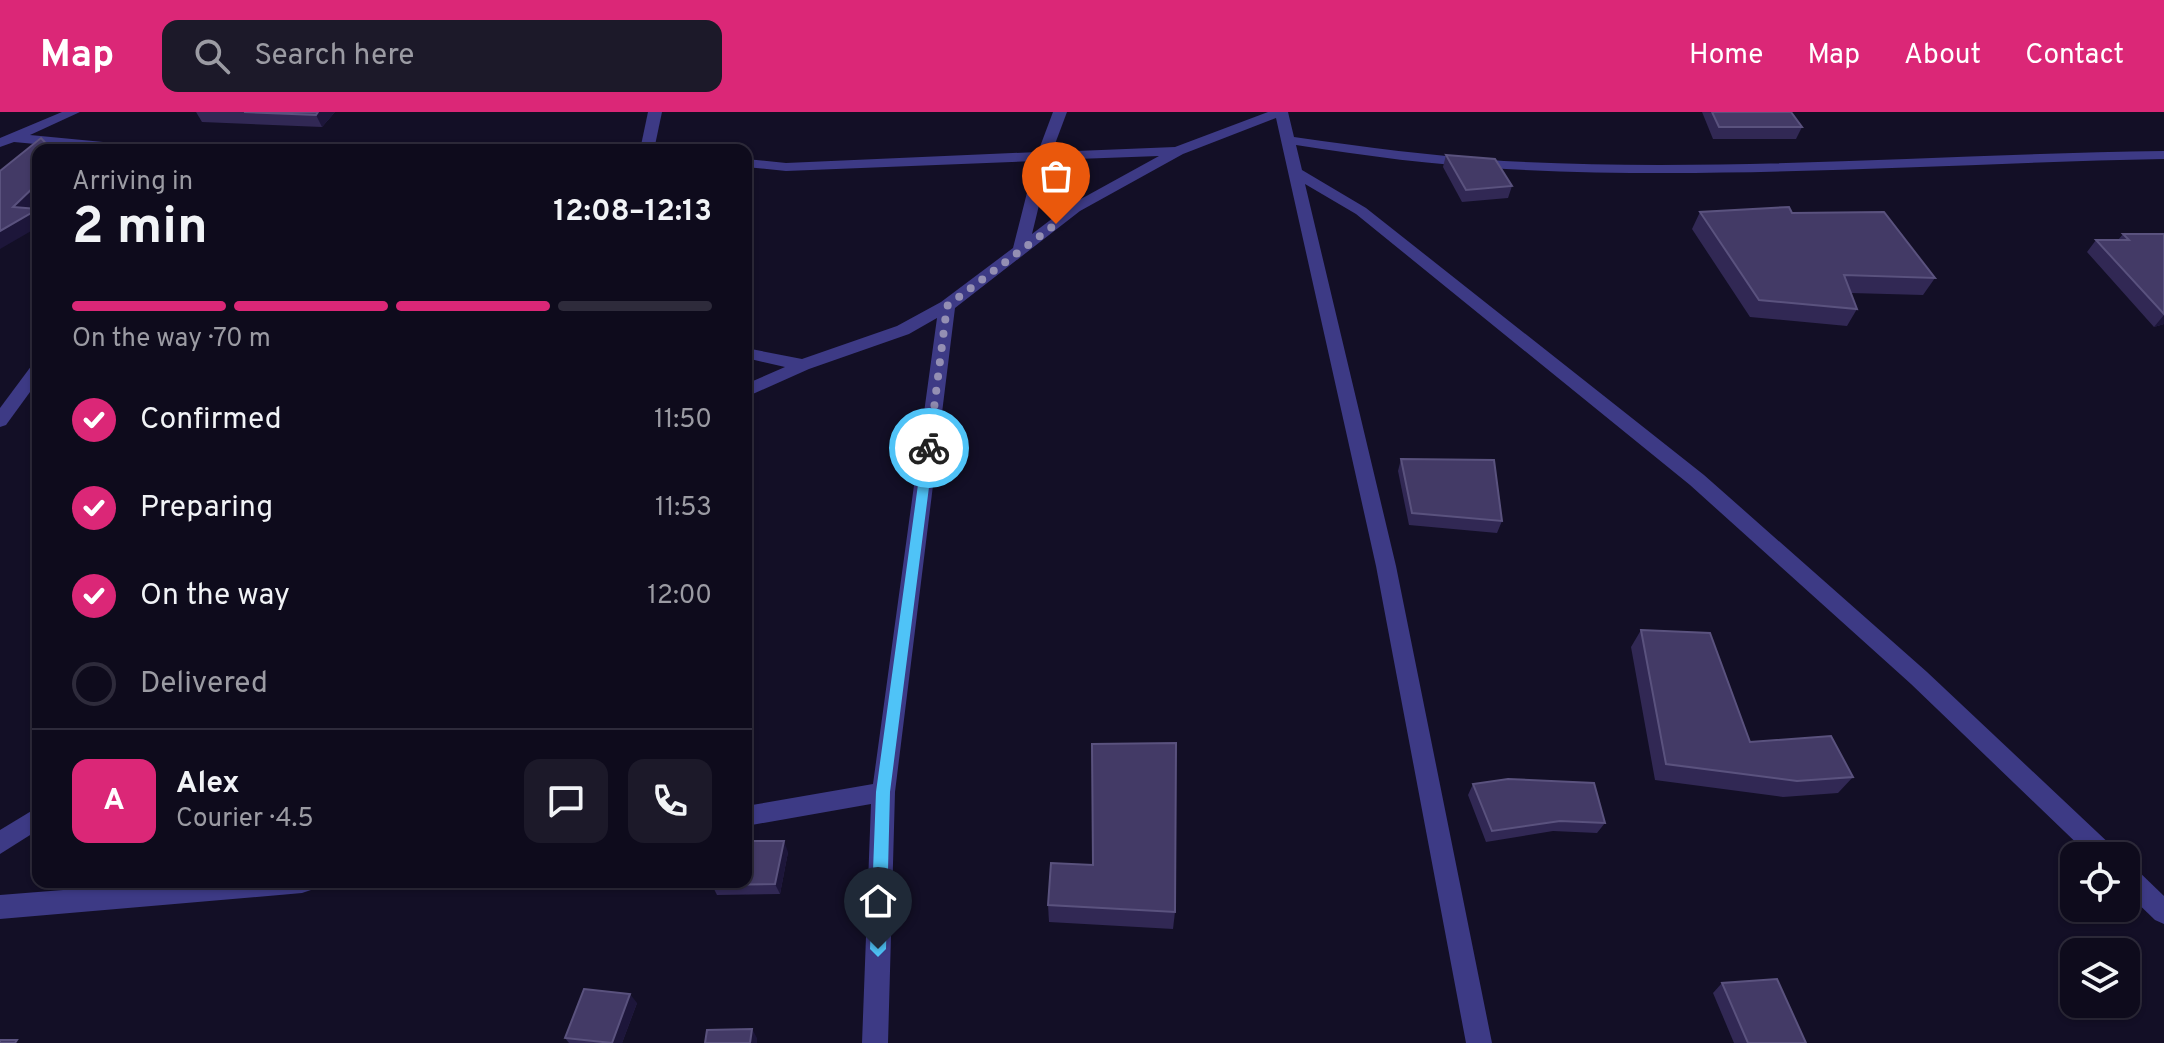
<!DOCTYPE html>
<html lang="en">
<head>
<meta charset="utf-8">
<style>
	:root { --surface:#0e0b1c; --page:#1c1929; --text:#f1f3f6; --muted:#9b9ba3; --line:#2e2b3b; --accent:#db2777 }
	body { margin:0; font-family:Overpass,sans-serif; background:var(--page); color:var(--text); height:100vh; display:flex; flex-direction:column; font-size:30px; white-space:nowrap }
	* { box-sizing:border-box; margin:0 }
	p { font-size:26px; color:var(--muted) }
	.icon { flex:none; width:44px; height:44px; fill:none; stroke:currentColor; stroke-width:2; stroke-linecap:round; stroke-linejoin:round }
	.map { position:relative; flex:1; overflow:hidden }
	.side { position:absolute; left:32px; top:32px; width:720px; height:744px; display:flex; flex-direction:column; background:var(--surface); border-radius:16px; box-shadow:0 2px 6px #0004,0 0 0 2px var(--line) }
	.side>* { flex:none }
	.buttons { position:absolute; left:2060px; top:730px; display:grid; gap:16px }
	.buttons a { display:grid; place-items:center; width:80px; height:80px; border-radius:16px; background:var(--surface); box-shadow:0 2px 6px #0004,0 0 0 2px var(--line); font-size:40px }
	.pin { position:absolute; display:grid; place-items:center; width:68px; height:68px; color:#fff; margin:-82px -34px; border-radius:50% 50% 50% 0; rotate:-45deg; box-shadow:0 0 8px #0007 }
	.pin .icon { rotate:45deg }
	.courier { position:absolute; display:grid; place-items:center; width:80px; height:80px; margin:-40px; border:6px solid #4fc3f7; border-radius:50%; background:#fff; color:#222; box-shadow:0 2px 10px #0007 }
	.head em { font-style:normal; font-weight:700 }
	.head div { display:flex; flex-direction:column-reverse }
	.head { display:flex; align-items:center; justify-content:space-between; height:136px; padding:0 40px }
	h1 { font-size:52px; font-weight:700; line-height:60px }
	.bar { display:grid; grid-template-columns:repeat(4,1fr); gap:12px 8px; align-content:center; height:96px; padding:0 40px }
	.bar i { height:10px; border-radius:6px; background:var(--line) }
	.bar .selected { background:var(--accent) }
	.bar p { grid-column:span 4 }
	.line { display:flex; align-items:center; gap:20px; padding:0 40px; border-top:2px solid var(--line) }
	.line div { flex:1 }
	.round { display:grid; place-items:center; flex:none; width:84px; height:84px; border-radius:16px; background:var(--page) }
	ol { padding:0 40px; list-style:none }
	li { display:flex; align-items:center; gap:24px; height:88px }
	li p { margin-inline-start:auto }
	li .icon { padding:8px; border-radius:50%; background:var(--accent); color:#fff; stroke-width:4 }
	li:last-child { color:var(--muted) }
	li i { width:44px; height:44px; border:4px solid var(--line); border-radius:50% }
	header { display:flex; align-items:center; gap:48px; box-sizing:border-box; height:112px; padding:0 40px; background:var(--accent); color:#fff }
	header strong { font-size:38px }
	nav { display:flex; gap:44px; margin-inline-start:auto; font-size:28px }
	.search { width:560px; height:72px; background:var(--page); display:flex; align-items:center; gap:20px; box-sizing:border-box; padding:0 28px; border-radius:16px; color:var(--muted); font-size:30px }
	.map>svg:first-child { display:block }
</style>
</head>
<body>
<header>
<strong>Map</strong>
<div class="search"><svg class="icon" aria-label="search" viewBox="0 0 24 24"><circle cx="10" cy="10" r="6"/><path d="M15 15l6 6"/></svg>Search here</div>
<nav><a>Home</a><a>Map</a><a>About</a><a>Contact</a></nav>
</header>
<div class="map">
<svg width="2164" height="931" viewBox="0 0 2164 931">
	<rect width="100%" height="100%" fill="#130f26"/>
	<g fill="none" stroke-linecap="round" stroke-linejoin="round">
		<g fill="#3d3a85" fill-rule="evenodd">
			<path d="M 62,0 L 80,0 L 30,23 L 145,34 L 152,38 L 99,38 L 14,30 L 0,35 L 0,26 Z"/>
			<path d="M 648,0 L 662,0 L 654,38 L 640,38 Z"/>
			<path d="M 1053,0 L 1067,0 L 1052,40 L 1175,35 L 1268,0 L 1288,0 L 1294,25 C 1364,35 1433,44 1504,49 C 1724,61 1945,42 2164,39 L 2164,47 C 1945,51 1725,69 1506,57 C 1435,53 1365,44 1296,33 L 1302,58 L 1366,96 L 1704,363 L 1927,560 L 2114,736 L 2118,744 L 2090,744 L 1911,572 L 1690,373 L 1356,102 L 1305,72 L 1396,454 L 1492,931 L 1466,931 L 1376,454 L 1276,6 L 1183,42 L 1080,99 L 955,196 L 895,680 L 888,931 L 862,931 L 871,692 L 746,714 L 746,694 L 873,672 L 937,206 L 909,222 L 809,257 L 746,285 L 746,272 L 785,255 L 746,246 L 746,236 L 802,247 L 897,214 L 941,190 L 1013,136 L 1035,49 L 786,59 L 746,55 L 746,47 L 786,51 L 1038,40 ZM 1159,44 L 1070,93 L 1032,122 L 1050,48 Z"/>
			<path d="M 38,251 L 38,269 L 6,313 L 0,315 L 0,296 L 32,253 Z"/>
			<path d="M 38,695 L 38,718 L 0,742 L 0,718 Z"/>
			<path d="M 2126,753 L 2135,756 L 2164,784 L 2164,812 L 2155,808 L 2126,780 Z"/>
			<path d="M 164,770 L 314,770 L 311,778 L 302,781 L 0,807 L 0,783 Z"/>
		</g>
	</g>
	<g fill="#312854">
		<path d="M 196,0 L 335,0 L 322,15 L 202,10 Z"/>
		<path d="M 1702,0 L 1791,0 L 1802,15 L 1796,27 L 1713,27 Z"/>
		<path d="M 1446,43 L 1512,74 L 1508,86 L 1462,90 L 1443,55 Z"/>
		<path d="M 1700,100 L 1792,101 L 1935,166 L 1923,183 L 1851,181 L 1857,197 L 1847,214 L 1750,205 L 1692,117 Z"/>
		<path d="M 2123,122 L 2164,122 L 2164,212 L 2154,215 L 2087,140 L 2096,128 L 2118,128 Z"/>
		<path d="M 1401,347 L 1502,409 L 1497,421 L 1409,413 L 1398,359 Z"/>
		<path d="M 1641,518 L 1750,630 L 1853,665 L 1838,681 L 1783,685 L 1655,668 L 1631,535 Z"/>
		<path d="M 1473,672 L 1605,711 L 1597,721 L 1553,719 L 1486,730 L 1468,683 Z"/>
		<path d="M 788,740 L 780,782 L 717,783 L 712,773 Z"/>
		<path d="M 1092,753 L 1175,800 L 1173,817 L 1049,810 L 1048,793 Z"/>
		<path d="M 1722,871 L 1806,931 L 1734,931 L 1713,881 Z"/>
		<path d="M 637,891 L 622,931 L 569,931 L 565,926 Z"/>
	</g>
	<g fill="#1d163a">
		<path d="M 318,0 L 335,0 L 322,15 L 316,3 Z"/>
		<path d="M 38,71 L 38,93 L 27,104 L 38,97 L 38,115 L 0,137 L 0,119 L 13,95 Z"/>
		<path d="M 2164,203 L 2164,212 L 2154,215 Z"/>
		<path d="M 784,729 L 788,740 L 780,782 L 775,772 Z"/>
		<path d="M 630,882 L 637,891 L 622,931 L 612,931 Z"/>
		<path d="M 752,917 L 757,926 L 757,931 L 750,931 Z"/>
	</g>
	<g fill="#433a66" stroke="#5a527e" stroke-width="2">
		<path d="M 244,0 L 318,0 L 316,3 Z"/>
		<path d="M 1712,0 L 1791,0 L 1802,15 L 1719,15 Z"/>
		<path d="M 41,26 L 52,38 L 38,38 L 38,71 L 13,95 L 38,97 L 0,119 L 0,59 Z"/>
		<path d="M 436,34 L 524,34 L 520,38 L 433,38 Z"/>
		<path d="M 1446,43 L 1495,47 L 1512,74 L 1466,78 Z"/>
		<path d="M 1789,95 L 1792,101 L 1884,100 L 1935,166 L 1844,163 L 1857,197 L 1759,188 L 1700,100 Z"/>
		<path d="M 2123,122 L 2164,122 L 2164,202 L 2096,128 L 2129,128 Z"/>
		<path d="M 1401,347 L 1494,348 L 1502,409 L 1412,401 Z"/>
		<path d="M 1641,518 L 1710,521 L 1750,630 L 1831,624 L 1853,665 L 1797,669 L 1666,652 Z"/>
		<path d="M 1176,631 L 1175,800 L 1048,793 L 1051,751 L 1093,753 L 1092,632 Z"/>
		<path d="M 1508,667 L 1594,671 L 1605,711 L 1560,709 L 1492,719 L 1473,672 Z"/>
		<path d="M 746,729 L 784,729 L 775,772 L 712,773 L 712,770 L 746,770 Z"/>
		<path d="M 1777,867 L 1806,931 L 1748,931 L 1722,871 Z"/>
		<path d="M 584,877 L 630,882 L 612,931 L 565,926 Z"/>
		<path d="M 752,917 L 750,931 L 705,931 L 707,918 Z"/>
		<path d="M 0,928 L 17,928 L 15,931 L 0,931 Z"/>
	</g>
	<path fill="#4fc3f7" d="M 929,332 L 934,336 L 890,680 L 886,837 L 878,845 L 870,837 L 876,680 L 923,336 Z"/>
	<g fill="none" stroke-linecap="round" stroke-linejoin="round">
		<path stroke="#948fb3" stroke-width="8" stroke-dasharray="0 14.4" d="M 929,336 L 947,194 L 1056,112"/>
	</g>
</svg>
<div class="buttons">
<a><svg class="icon" aria-label="locate" viewBox="0 0 24 24"><circle cx="12" cy="12" r="6"/><path d="M12 2v4M12 18v4M2 12h4M18 12h4"/></svg></a>
<a><svg class="icon" aria-label="layers" viewBox="0 0 24 24"><path d="M12 4l9 5-9 5-9-5zM3 14l9 5 9-5"/></svg></a>
</div>
<div class="pin" style="left:1056px;top:112px;background:#ea580c"><svg class="icon" aria-label="bag" viewBox="0 0 24 24"><path d="M5 8h14l-1 12H6zM9 8a3 3 0 0 1 6 0"/></svg></div>
<div class="pin" style="left:878px;top:837px;background:#1f2937"><svg class="icon" aria-label="home" viewBox="0 0 24 24"><path d="M3 11l9-7 9 7M6 9v11h12V9"/></svg></div>
<div class="courier" style="left:929px;top:336px"><svg class="icon" aria-label="bike" viewBox="0 0 24 24"><circle cx="6" cy="16" r="4"/><circle cx="18" cy="16" r="4"/><path d="M6 16l4-8h5l3 8M10 8l3 8H6M13 5h3"/></svg></div>
<section class="side">
<div class="head"><div><h1>2 min</h1><p>Arriving in</p></div><em>12:08–12:13</em></div>
<div class="bar"><i class="selected"></i><i class="selected"></i><i class="selected"></i><i></i><p>On the way · 70 m</p></div>
<ol>
<li><svg class="icon" aria-label="check" viewBox="0 0 24 24"><path d="M5 12l5 5 9-10"/></svg>Confirmed<p>11:50</p></li>
<li><svg class="icon" aria-label="check" viewBox="0 0 24 24"><path d="M5 12l5 5 9-10"/></svg>Preparing<p>11:53</p></li>
<li><svg class="icon" aria-label="check" viewBox="0 0 24 24"><path d="M5 12l5 5 9-10"/></svg>On the way<p>12:00</p></li>
<li><i></i>Delivered</li>
</ol>
<div class="line" style="height:144px"><b class="round" style="background:var(--accent);color:#fff">A</b><div><b>Alex</b><p>Courier · 4.5</p></div><a class="round"><svg class="icon" aria-label="chat" viewBox="0 0 24 24"><path d="M4 5h16v11H9l-5 4z"/></svg></a><a class="round"><svg class="icon" aria-label="phone" viewBox="0 0 24 24"><path d="M5 4h4l2 5-3 2q2 4 5 5l2-3 5 2v4C11 20 4 13 5 4z"/></svg></a></div>
</section>
</div>
</body>
</html>
